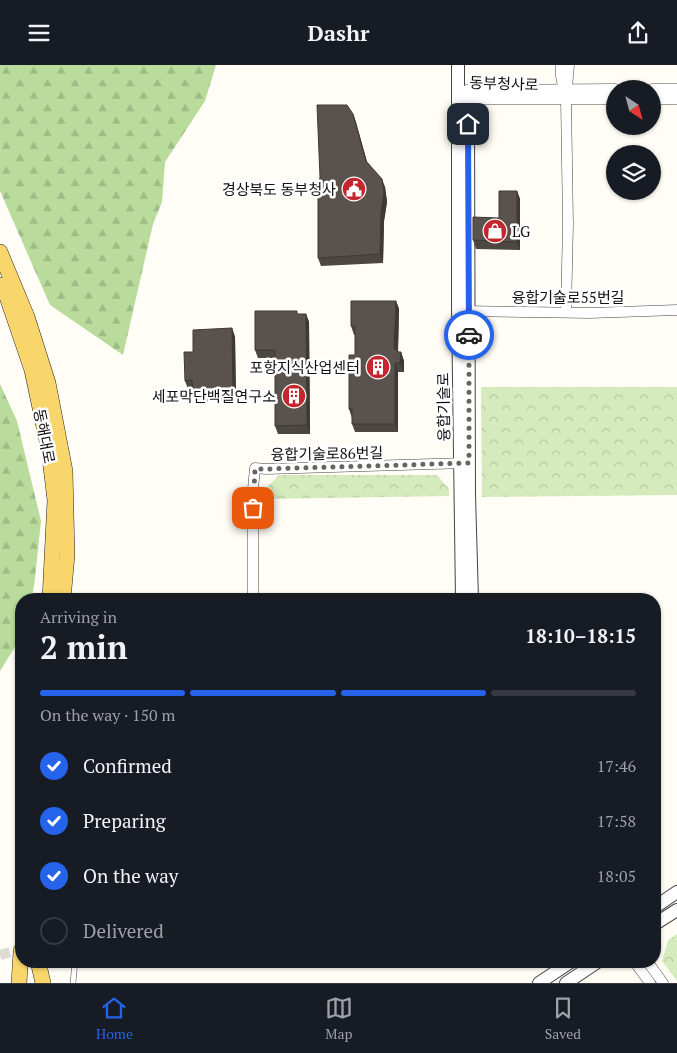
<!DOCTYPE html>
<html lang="en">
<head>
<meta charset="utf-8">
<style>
	:root { --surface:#171b24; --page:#242831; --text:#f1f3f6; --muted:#9ea1a6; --line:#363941; --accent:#2563eb }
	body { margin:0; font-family:"PT Serif","Noto Sans KR",serif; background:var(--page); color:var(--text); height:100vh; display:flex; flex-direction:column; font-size:19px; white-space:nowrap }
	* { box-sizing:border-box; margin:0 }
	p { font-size:16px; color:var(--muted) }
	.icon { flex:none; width:28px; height:28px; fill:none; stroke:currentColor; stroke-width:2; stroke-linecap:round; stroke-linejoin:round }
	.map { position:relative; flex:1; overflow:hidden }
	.details { position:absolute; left:15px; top:528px; width:646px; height:375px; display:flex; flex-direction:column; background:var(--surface); border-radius:20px; box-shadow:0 1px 4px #0004 }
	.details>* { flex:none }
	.needle { width:32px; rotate:144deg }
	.controls { position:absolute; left:606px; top:15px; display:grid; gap:10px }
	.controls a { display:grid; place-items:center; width:55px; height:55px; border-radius:50%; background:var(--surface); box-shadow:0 1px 4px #0004; font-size:25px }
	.pin { position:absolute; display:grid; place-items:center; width:42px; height:42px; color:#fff; margin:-21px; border-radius:10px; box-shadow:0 2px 8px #0006 }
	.courier { position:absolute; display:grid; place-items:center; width:50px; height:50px; margin:-25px; border:4px solid #2563eb; border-radius:50%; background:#fff; color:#222; box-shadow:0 1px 6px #0007 }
	.head em { font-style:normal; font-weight:800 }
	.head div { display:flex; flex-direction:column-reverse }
	.head { display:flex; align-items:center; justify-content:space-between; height:85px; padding:0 25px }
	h1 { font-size:32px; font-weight:800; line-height:38px }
	.bar { display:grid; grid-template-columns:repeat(4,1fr); gap:8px 5px; align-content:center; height:60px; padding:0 25px }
	.bar i { height:6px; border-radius:4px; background:var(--line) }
	.bar .selected { background:var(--accent) }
	.bar p { grid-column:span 4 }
	ol { padding:0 25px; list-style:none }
	li { display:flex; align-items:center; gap:15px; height:55px }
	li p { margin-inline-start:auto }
	li .icon { padding:5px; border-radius:50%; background:var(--accent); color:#fff; stroke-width:4 }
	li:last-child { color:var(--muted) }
	li i { width:28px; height:28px; border:2px solid var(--line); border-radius:50% }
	header { display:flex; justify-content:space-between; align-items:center; height:65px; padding:0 25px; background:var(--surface); font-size:22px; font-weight:800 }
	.tab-bar { display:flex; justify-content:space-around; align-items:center; height:70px; border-top:1px solid var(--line); background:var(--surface); font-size:14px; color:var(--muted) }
	.tab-bar a { display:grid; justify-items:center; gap:2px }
	.tab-bar .selected { color:var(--accent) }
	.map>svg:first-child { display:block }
</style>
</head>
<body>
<header><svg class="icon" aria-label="menu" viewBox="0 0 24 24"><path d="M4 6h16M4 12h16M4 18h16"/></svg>Dashr<svg class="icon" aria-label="share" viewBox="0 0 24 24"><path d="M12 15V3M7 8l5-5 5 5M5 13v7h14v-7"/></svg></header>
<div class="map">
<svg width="677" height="918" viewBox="0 0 677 918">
	<defs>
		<pattern id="forest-firs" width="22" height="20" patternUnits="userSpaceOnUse" patternTransform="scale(1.25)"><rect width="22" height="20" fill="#b9dc9c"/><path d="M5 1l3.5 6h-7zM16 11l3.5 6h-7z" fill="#9ebc85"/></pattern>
		<pattern id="park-crowns" width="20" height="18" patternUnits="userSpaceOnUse" patternTransform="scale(1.25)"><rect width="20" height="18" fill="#d5ebbd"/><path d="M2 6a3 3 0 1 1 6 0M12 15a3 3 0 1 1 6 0" fill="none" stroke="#b6c8a1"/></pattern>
	</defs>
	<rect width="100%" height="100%" fill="#fffdf5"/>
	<g fill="url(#forest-firs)">
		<path d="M 0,0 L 216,0 L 205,36 L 165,97 L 162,137 L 153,159 L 123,290 L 50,240 L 0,126 Z"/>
		<path d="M 0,319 L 17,356 L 41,456 L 34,522 L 31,534 L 21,534 L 20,574 L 0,606 Z"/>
	</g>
	<g fill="url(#park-crowns)">
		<path d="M 481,322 L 677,322 L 677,430 L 482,432 Z"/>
		<path d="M 279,410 L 437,410 L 449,424 L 449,431 L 262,434 L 264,425 Z"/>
		<path d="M 677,869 L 677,916 L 662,896 L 668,875 Z"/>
	</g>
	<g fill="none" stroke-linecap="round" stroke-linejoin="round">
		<path stroke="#dbdad3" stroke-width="10" stroke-dasharray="10 5" stroke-linecap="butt" d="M 0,890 L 21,884"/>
		<g stroke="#444" stroke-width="6">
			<path id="service" d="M 73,918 L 75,896"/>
		</g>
		<g stroke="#444" stroke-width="11">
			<g id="minor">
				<path d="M 561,0 L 561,11 L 564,26"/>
				<path d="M 652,24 L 677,24"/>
				<path d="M 459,30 L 467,34 L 615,34"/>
				<path d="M 459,30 L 467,25 L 615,24"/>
				<path d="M 652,34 L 677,34"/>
				<path d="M 463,246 L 590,248 L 677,245"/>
				<path d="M 566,247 L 568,159 L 566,34 L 569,0"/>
				<path d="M 253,534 L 253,424 L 255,403 L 266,404 L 466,398"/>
				<path d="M 634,896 L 650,918"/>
				<path d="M 647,896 L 663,918"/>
			</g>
		</g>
		<g stroke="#444" stroke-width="14">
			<g id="tertiary">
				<path d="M 458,0 L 458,242 L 462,534"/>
				<path d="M 468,51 L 469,430 L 472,534"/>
				<path d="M 655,842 L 677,827"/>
				<path d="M 655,859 L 677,845"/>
				<path d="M 539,918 L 572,896"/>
				<path d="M 566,918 L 599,896"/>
			</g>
		</g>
		<g stroke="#222" stroke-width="16">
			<g id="primary">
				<path d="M 0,187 L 27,252 L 48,318 L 65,406 L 67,490 L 63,534"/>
				<path d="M 3,220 L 32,305 L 49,385 L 55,435 L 50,534"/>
				<path d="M 38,896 L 43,918"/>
				<path d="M 19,918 L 21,886"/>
			</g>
		</g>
		<use href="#service" stroke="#fff" stroke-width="5"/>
		<use href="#minor" stroke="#fff" stroke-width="10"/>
		<use href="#tertiary" stroke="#fff" stroke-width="12"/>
		<use href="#primary" stroke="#f9d66b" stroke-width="15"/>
	</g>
	<g fill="#4d4742">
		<path d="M 353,49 L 367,97 L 385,122 L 387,137 L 384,156 L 383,198 L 321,201 L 318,193 Z"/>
		<path d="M 517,126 L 520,134 L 520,185 L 476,184 L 473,175 L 499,153 Z"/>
		<path d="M 396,236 L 399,244 L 398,285 L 398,287 L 401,287 L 404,296 L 404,307 L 398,307 L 398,367 L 355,367 L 352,359 L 352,353 L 349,344 L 355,290 L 355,270 L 354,270 L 351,261 Z"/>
		<path d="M 298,249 L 306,249 L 309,257 L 310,369 L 278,369 L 275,361 L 275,293 L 258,293 L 255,285 Z"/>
		<path d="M 232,263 L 235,272 L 236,336 L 196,337 L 193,329 L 192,324 L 188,324 L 185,316 L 193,287 Z"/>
	</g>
	<g fill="#3f3936">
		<path d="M 353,49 L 356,57 L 369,104 L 366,96 Z"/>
		<path d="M 382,114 L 385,122 L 387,137 L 384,156 L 383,198 L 380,189 Z"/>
		<path d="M 517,126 L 520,134 L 520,185 L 517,177 Z"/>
		<path d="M 396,236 L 399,244 L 398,285 L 400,293 L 394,284 Z"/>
		<path d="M 306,249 L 309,257 L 310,369 L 307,360 Z"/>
		<path d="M 232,263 L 235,272 L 236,336 L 233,327 Z"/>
		<path d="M 401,287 L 404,296 L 404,307 L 400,298 Z"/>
		<path d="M 395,298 L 398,307 L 398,367 L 395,359 Z"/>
	</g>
	<g fill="#5a524d" stroke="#3f3936">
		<path d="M 317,40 L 347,40 L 353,49 L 366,96 L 382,114 L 384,128 L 381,147 L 380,189 L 318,193 L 318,126 L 320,112 Z"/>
		<path d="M 499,126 L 517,126 L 517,177 L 473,175 L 473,152 L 499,153 Z"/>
		<path d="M 351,236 L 396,236 L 394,284 L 397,284 L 397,287 L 401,287 L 400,298 L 395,298 L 395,359 L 352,359 L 352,344 L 349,344 L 349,290 L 355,290 L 355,261 L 351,261 Z"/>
		<path d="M 255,246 L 297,246 L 297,249 L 306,249 L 307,360 L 275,361 L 275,285 L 255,285 Z"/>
		<path d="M 232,263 L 233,327 L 193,329 L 192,315 L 185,316 L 184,287 L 193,287 L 193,265 Z"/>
	</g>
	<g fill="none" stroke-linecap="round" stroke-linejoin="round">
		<path stroke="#646461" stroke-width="5" stroke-dasharray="0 9" d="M 253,443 L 255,404 L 266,404 L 469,398 L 469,270"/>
		<path stroke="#2563eb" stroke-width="6" d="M 468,59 L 469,270"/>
	</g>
	<defs>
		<g id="civic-disc" transform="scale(1.25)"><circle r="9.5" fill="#c4262e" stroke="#fff"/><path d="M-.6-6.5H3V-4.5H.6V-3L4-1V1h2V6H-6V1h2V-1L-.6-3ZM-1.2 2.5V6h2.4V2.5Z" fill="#fff"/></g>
		<g id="shop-disc" transform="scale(1.25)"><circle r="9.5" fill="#c4262e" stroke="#fff"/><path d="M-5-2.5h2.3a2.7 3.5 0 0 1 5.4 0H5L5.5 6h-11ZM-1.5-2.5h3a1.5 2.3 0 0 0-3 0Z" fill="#fff"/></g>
		<g id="building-disc" transform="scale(1.25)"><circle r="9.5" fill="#c4262e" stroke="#fff"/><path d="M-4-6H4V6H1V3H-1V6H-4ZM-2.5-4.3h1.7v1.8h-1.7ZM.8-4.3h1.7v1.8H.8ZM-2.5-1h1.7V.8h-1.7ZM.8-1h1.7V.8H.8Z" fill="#fff"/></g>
	</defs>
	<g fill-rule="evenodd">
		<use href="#civic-disc" x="354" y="124"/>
		<use href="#shop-disc" x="495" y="166"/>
		<use href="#building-disc" x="378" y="302"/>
		<use href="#building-disc" x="294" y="331"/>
	</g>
	<g text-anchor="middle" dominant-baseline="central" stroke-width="5" stroke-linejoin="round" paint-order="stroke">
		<g font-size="15" fill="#111" stroke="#fff">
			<text transform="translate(504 18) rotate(2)">동부청사로</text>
			<text x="568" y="232">융합기술로55번길</text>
			<text transform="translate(443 342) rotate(-91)">융합기술로</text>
			<text transform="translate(45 371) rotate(79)">동해대로</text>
			<text transform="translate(327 388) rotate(-1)">융합기술로86번길</text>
		</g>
		<g font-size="15" fill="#111" stroke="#fff" text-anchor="end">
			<text x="336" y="124">경상북도 동부청사</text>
			<text x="512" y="166" text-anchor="start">LG</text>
			<text x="360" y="302">포항지식산업센터</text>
			<text x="276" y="331">세포막단백질연구소</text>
		</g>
	</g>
</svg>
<div class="controls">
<a><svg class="needle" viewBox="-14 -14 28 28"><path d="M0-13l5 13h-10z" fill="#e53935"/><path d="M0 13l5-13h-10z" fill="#9ea1a6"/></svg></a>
<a><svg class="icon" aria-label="layers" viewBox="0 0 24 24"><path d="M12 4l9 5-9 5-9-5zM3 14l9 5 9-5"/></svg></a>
</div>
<div class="pin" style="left:253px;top:443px;background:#ea580c"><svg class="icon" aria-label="bag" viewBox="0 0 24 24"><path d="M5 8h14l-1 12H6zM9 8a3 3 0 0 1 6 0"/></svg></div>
<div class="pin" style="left:468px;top:59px;background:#1f2937"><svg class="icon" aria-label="home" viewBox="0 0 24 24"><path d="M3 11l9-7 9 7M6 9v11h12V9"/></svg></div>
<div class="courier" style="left:469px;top:270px"><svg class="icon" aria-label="car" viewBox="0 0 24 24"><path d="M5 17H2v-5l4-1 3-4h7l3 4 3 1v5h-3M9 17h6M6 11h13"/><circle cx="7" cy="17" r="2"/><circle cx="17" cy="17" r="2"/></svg></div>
<section class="details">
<div class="head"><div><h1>2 min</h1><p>Arriving in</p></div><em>18:10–18:15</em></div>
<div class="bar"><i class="selected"></i><i class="selected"></i><i class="selected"></i><i></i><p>On the way · 150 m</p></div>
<ol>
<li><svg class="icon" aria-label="check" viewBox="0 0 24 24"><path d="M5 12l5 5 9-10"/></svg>Confirmed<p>17:46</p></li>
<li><svg class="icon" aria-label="check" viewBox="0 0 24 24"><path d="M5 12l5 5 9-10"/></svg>Preparing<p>17:58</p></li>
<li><svg class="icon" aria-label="check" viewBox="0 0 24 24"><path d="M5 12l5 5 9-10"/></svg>On the way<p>18:05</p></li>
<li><i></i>Delivered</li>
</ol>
</section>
</div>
<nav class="tab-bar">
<a class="selected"><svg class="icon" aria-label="home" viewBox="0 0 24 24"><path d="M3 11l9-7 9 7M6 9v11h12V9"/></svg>Home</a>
<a><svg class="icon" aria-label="map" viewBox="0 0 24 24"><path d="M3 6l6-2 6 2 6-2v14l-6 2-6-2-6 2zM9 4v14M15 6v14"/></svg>Map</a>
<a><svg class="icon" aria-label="saved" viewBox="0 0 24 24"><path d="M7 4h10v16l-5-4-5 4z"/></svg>Saved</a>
</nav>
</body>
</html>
